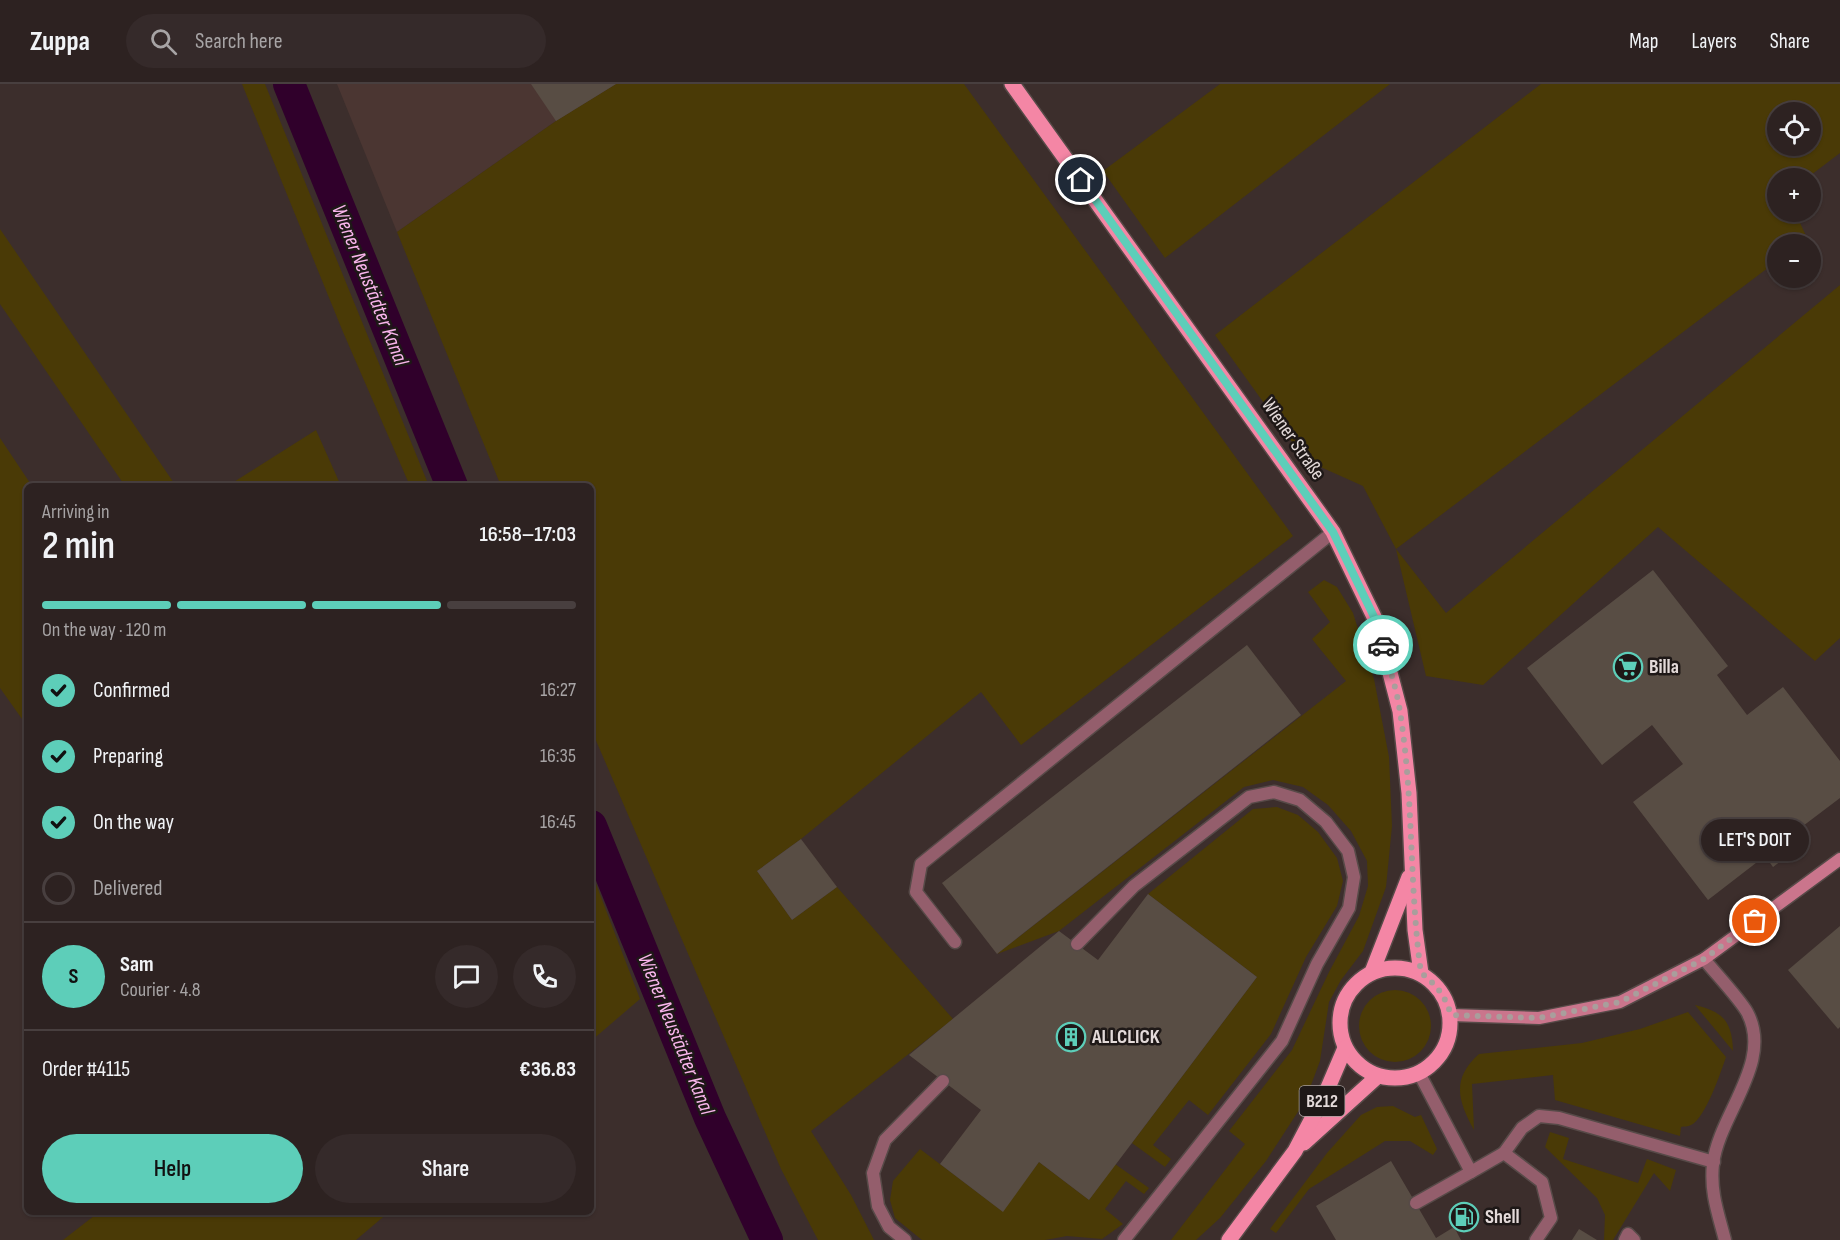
<!DOCTYPE html>
<html lang="en">
<head>
<meta charset="utf-8">
<style>
	:root { --surface:#2d2221; --page:#352a2a; --text:#f1f3f6; --muted:#a7a4a5; --line:#483f3f; --accent:#5dceb9 }
	body { margin:0; font-family:"Sofia Sans Condensed",sans-serif; background:var(--page); color:var(--text); height:100vh; display:flex; flex-direction:column; font-size:22px; white-space:nowrap }
	* { box-sizing:border-box; margin:0 }
	p { font-size:20px; color:var(--muted) }
	.icon { flex:none; width:33px; height:33px; fill:none; stroke:currentColor; stroke-width:2; stroke-linecap:round; stroke-linejoin:round }
	.map { position:relative; flex:1; overflow:hidden }
	.side { position:absolute; left:24px; top:399px; width:570px; height:732px; display:flex; flex-direction:column; background:var(--surface); border-radius:9px; box-shadow:0 2px 4px #0004,0 0 0 2px var(--line) }
	.side>* { flex:none }
	.buttons { position:absolute; left:1767px; top:18px; display:grid; gap:12px }
	.buttons a { display:grid; place-items:center; width:54px; height:54px; border-radius:50%; background:var(--surface); box-shadow:0 2px 4px #0004,0 0 0 2px var(--line); font-size:30px }
	.pin { position:absolute; display:grid; place-items:center; width:51px; height:51px; color:#fff; margin:-26px; border:3px solid #fff; border-radius:50%; box-shadow:0 2px 6px #0007 }
	.courier { position:absolute; display:grid; place-items:center; width:60px; height:60px; margin:-30px; border:4px solid #5dceb9; border-radius:50%; background:#fff; color:#222; box-shadow:0 2px 8px #0007 }
	.bubble { position:absolute; height:42px; border-radius:21px; background:var(--surface); box-shadow:0 2px 4px #0004,0 0 0 2px var(--line); font-size:20px; font-weight:600; line-height:42px; text-align:center }
	.headline em { font-style:normal; font-weight:600 }
	.headline div { display:flex; flex-direction:column-reverse }
	.headline { display:flex; align-items:center; justify-content:space-between; height:102px; padding:0 18px }
	h1 { font-size:39px; font-weight:600; line-height:45px }
	.bar { display:grid; grid-template-columns:repeat(4,1fr); gap:9px 6px; align-content:center; height:72px; padding:0 18px }
	.bar i { height:8px; border-radius:4px; background:var(--line) }
	.bar .selected { background:var(--accent) }
	.bar p { grid-column:span 4 }
	.line { display:flex; align-items:center; gap:15px; padding:0 18px; border-top:2px solid var(--line) }
	.line div { flex:1 }
	.round { display:grid; place-items:center; flex:none; width:63px; height:63px; border-radius:32px; background:var(--page) }
	ol { padding:0 18px; list-style:none }
	li { display:flex; align-items:center; gap:18px; height:66px }
	li p { margin-inline-start:auto }
	li .icon { padding:6px; border-radius:50%; background:var(--accent); color:#111; stroke-width:4 }
	li:last-child { color:var(--muted) }
	li i { width:33px; height:33px; border:3px solid var(--line); border-radius:50% }
	.button { display:flex; gap:12px; margin-top:auto; padding:12px 18px }
	.button a { flex:1; height:69px; border-radius:36px; background:var(--accent); color:#111; font-size:24px; font-weight:600; line-height:69px; text-align:center }
	.button a+a { background:var(--page); color:var(--text) }
	header { display:flex; align-items:center; gap:36px; box-sizing:border-box; height:84px; padding:0 30px; background:var(--surface); border-bottom:2px solid var(--line) }
	header strong { font-size:28px }
	nav { display:flex; gap:33px; margin-inline-start:auto; font-size:21px }
	.search { width:420px; height:54px; background:var(--page); display:flex; align-items:center; gap:15px; box-sizing:border-box; padding:0 21px; border-radius:33px; color:var(--muted); font-size:22px }
	.map>svg:first-child { display:block }
</style>
</head>
<body>
<header>
<strong>Zuppa</strong>
<div class="search"><svg class="icon" aria-label="search" viewBox="0 0 24 24"><circle cx="10" cy="10" r="6"/><path d="M15 15l6 6"/></svg>Search here</div>
<nav><a>Map</a><a>Layers</a><a>Share</a></nav>
</header>
<div class="map">
<svg width="1840" height="1156" viewBox="0 0 1840 1156">
	<rect width="100%" height="100%" fill="#3c2e2c"/>
	<path fill="#4b3632" d="M 337,0 L 616,0 L 556,37 L 397,148 Z"/>
	<g fill="#4a3a06" fill-rule="evenodd">
		<path d="M 242,0 L 265,0 L 429,402 L 410,402 L 343,248 Z"/>
		<path d="M 616,0 L 964,0 L 1293,452 L 1021,661 L 981,608 L 801,755 L 757,787 L 792,836 L 837,803 L 953,935 L 811,1047 L 851,1111 L 874,1156 L 818,1156 L 781,1085 L 591,645 L 591,402 L 501,402 L 397,148 L 556,37 Z"/>
		<path d="M 1220,0 L 1390,0 L 1165,174 L 1103,87 Z"/>
		<path d="M 1541,0 L 1840,0 L 1840,69 L 1807,94 L 1778,94 L 1778,128 L 1795,128 L 1807,154 L 1799,160 L 1778,160 L 1777,177 L 1396,465 L 1446,529 L 1840,201 L 1840,554 L 1815,577 L 1658,443 L 1483,601 L 1426,592 L 1396,465 L 1363,402 L 1305,376 L 1215,251 ZM 1778,28 L 1810,28 L 1810,62 L 1778,62 Z"/>
		<path d="M 0,145 L 176,402 L 125,402 L 0,220 Z"/>
		<path d="M 316,346 L 341,402 L 229,401 Z"/>
		<path d="M 0,354 L 32,402 L 27,402 L 27,642 L 0,604 Z"/>
		<path d="M 1324,496 L 1337,503 L 1353,529 L 1374,595 L 1389,673 L 1392,742 L 1386,803 L 1363,867 L 1341,896 L 1329,918 L 1320,977 L 1305,1017 L 1266,1077 L 1220,1134 L 1196,1156 L 1171,1156 L 1245,1060 L 1229,1047 L 1292,966 L 1329,888 L 1359,832 L 1368,802 L 1367,777 L 1351,747 L 1328,721 L 1303,703 L 1273,696 L 1244,703 L 1059,847 L 997,870 L 1346,597 L 1312,555 L 1330,538 L 1308,508 Z"/>
		<path d="M 1277,723 L 1298,731 L 1318,748 L 1337,774 L 1343,797 L 1337,822 L 1306,873 L 1271,950 L 1208,1031 L 1189,1016 L 1153,1061 L 1171,1075 L 1165,1083 L 1132,1059 L 1257,893 L 1148,810 L 1253,725 Z"/>
		<path d="M 591,787 L 640,915 L 591,957 Z"/>
		<circle cx="1395" cy="942" r="36"/>
		<path d="M 1695,921 C 1724,928 1732,938 1733,967 Z"/>
		<path d="M 1688,928 L 1726,973 C 1721,988 1705,1035 1691,1041 C 1688,1043 1684,1042 1681,1043 L 1680,1052 L 1555,1016 L 1553,991 L 1472,1000 L 1474,1046 C 1458,1017 1451,995 1479,970 L 1582,959 L 1640,945 Z"/>
		<path d="M 1393,1022 L 1415,1033 L 1421,1031 L 1437,1065 L 1433,1071 L 1410,1057 L 1385,1057 L 1309,1105 L 1276,1149 L 1270,1145 L 1327,1069 L 1361,1031 L 1377,1023 Z"/>
		<path d="M 1550,1048 L 1569,1054 L 1563,1075 L 1638,1099 L 1647,1075 L 1676,1086 L 1670,1107 L 1654,1089 L 1613,1156 L 1604,1156 L 1605,1131 L 1597,1114 L 1545,1063 Z"/>
		<path d="M 920,1065 L 1002,1127 L 1039,1078 L 1089,1116 L 1115,1080 L 1149,1104 L 1144,1110 L 1126,1097 L 1105,1125 L 1123,1140 L 1102,1155 L 1067,1152 L 1045,1156 L 922,1156 L 895,1134 L 890,1116 L 893,1097 Z"/>
		<path d="M 99,1128 L 389,1128 L 356,1156 L 63,1156 Z"/>
	</g>
	<g fill="none" stroke-linecap="round" stroke-linejoin="round">
		<path stroke="#30002b" stroke-width="9" d="M 449,402 L 450,397"/>
		<g stroke="#30002b" stroke-width="32">
			<path d="M 289,0 L 452,402"/>
			<path d="M 591,742 L 710,1034 L 767,1156"/>
		</g>
	</g>
	<g fill="#584d44">
		<path d="M 531,0 L 616,0 L 556,37 Z"/>
		<path d="M 1653,486 L 1728,582 L 1717,591 L 1747,631 L 1783,603 L 1840,677 L 1840,714 L 1799,745 L 1808,757 L 1773,783 L 1765,772 L 1708,816 L 1633,718 L 1683,680 L 1652,641 L 1602,681 L 1527,584 Z"/>
		<path d="M 1247,561 L 1301,631 L 997,870 L 942,799 Z"/>
		<path d="M 801,755 L 837,803 L 792,836 L 757,787 Z"/>
		<path d="M 1148,810 L 1257,893 L 1089,1116 L 1039,1078 L 1003,1128 L 940,1080 L 981,1026 L 909,971 L 1059,847 L 1098,876 Z"/>
		<path d="M 1840,842 L 1840,943 L 1838,945 L 1788,886 Z"/>
		<path d="M 1391,1077 L 1436,1154 L 1454,1143 L 1461,1156 L 1336,1156 L 1316,1122 Z"/>
		<path d="M 1579,1145 L 1597,1156 L 1572,1156 Z"/>
	</g>
	<g fill="none" stroke-linecap="round" stroke-linejoin="round">
		<g stroke="#574a48" stroke-width="15">
			<g id="service">
				<path d="M 955,858 L 916,808 L 921,780 L 1333,448"/>
				<path d="M 1077,860 L 1134,802 L 1249,713 L 1274,708 L 1300,716 L 1326,738 L 1348,767 L 1354,793 L 1349,824 L 1317,880 L 1282,957 L 1124,1156"/>
				<path d="M 1504,1069 L 1522,1044 L 1539,1032 L 1559,1034 L 1714,1078"/>
				<path d="M 1471,1088 L 1504,1069 L 1542,1098 L 1551,1134 L 1536,1156"/>
				<path d="M 1416,1119 L 1471,1088 L 1419,989"/>
				<path d="M 905,1156 L 889,1143 L 878,1122 L 873,1089 L 885,1056 L 943,997"/>
				<path d="M 1625,1156 L 1628,1150 L 1634,1156"/>
			</g>
		</g>
		<g stroke="#574a48" stroke-width="15">
			<path id="tertiary" d="M 1704,875 C 1716,890 1738,913 1747,928 C 1774,978 1719,1030 1713,1080 C 1710,1108 1718,1129 1725,1156"/>
		</g>
		<g stroke="#574a48" stroke-width="15">
			<path id="secondary" d="M 1451,931 L 1539,934 L 1620,918 L 1704,875 L 1840,775"/>
		</g>
		<g stroke="#574a48" stroke-width="18">
			<g id="primary">
				<path d="M 1012,0 L 1333,448 L 1377,539 L 1400,627 L 1409,709 L 1415,846 L 1421,889"/>
				<circle cx="1395" cy="939" r="55"/>
				<path d="M 1372,888 L 1409,793"/>
				<path d="M 1304,1059 L 1378,992"/>
				<path d="M 1229,1156 L 1295,1067 L 1327,1006 L 1345,964"/>
			</g>
		</g>
		<use href="#service" stroke="#945e6c" stroke-width="12"/>
		<use href="#tertiary" stroke="#945e6c" stroke-width="12"/>
		<use href="#secondary" stroke="#ca758c" stroke-width="12"/>
		<use href="#primary" stroke="#f486a5" stroke-width="15"/>
	</g>
	<g fill="none" stroke-linecap="round" stroke-linejoin="round">
		<path stroke="#a99e9c" stroke-width="6" stroke-dasharray="0 10.8" d="M 1383,561 C 1389,583 1397,606 1400,628 C 1414,715 1409,803 1421,889 C 1437,901 1445,912 1451,931 L 1539,934 L 1620,918 L 1704,875 L 1755,837"/>
		<path stroke="#5dceb9" stroke-width="8" d="M 1081,96 L 1333,448 L 1377,539 L 1383,561"/>
	</g>
	<defs>
		<g id="supermarket-ring" transform="scale(1.5)"><circle r="9.5" fill="#1e1817" stroke="#5dceb9" stroke-width="1.5"/><path d="M-6-5.5h2.5l.6 2H6L4.5 2H-2.5L-4.4-4H-6ZM-1.5 3.2a1.3 1.3 0 1 0 .1 0ZM3 3.2a1.3 1.3 0 1 0 .1 0Z" fill="#5dceb9"/></g>
		<g id="building-ring" transform="scale(1.5)"><circle r="9.5" fill="#1e1817" stroke="#5dceb9" stroke-width="1.5"/><path d="M-4-6H4V6H1V3H-1V6H-4ZM-2.5-4.3h1.7v1.8h-1.7ZM.8-4.3h1.7v1.8H.8ZM-2.5-1h1.7V.8h-1.7ZM.8-1h1.7V.8H.8Z" fill="#5dceb9"/></g>
		<g id="fuel-ring" transform="scale(1.5)"><circle r="9.5" fill="#1e1817" stroke="#5dceb9" stroke-width="1.5"/><path d="M-5.5-6h7V0h2V4h1.3V-2.5L3-4.5l.8-.8L6-3V5H2.5V1h-1V6h-7ZM-4.2-4.7v3.2H.2V-4.7Z" fill="#5dceb9"/></g>
	</defs>
	<g fill-rule="evenodd">
		<use href="#supermarket-ring" x="1628" y="583"/>
		<use href="#building-ring" x="1071" y="953"/>
		<use href="#fuel-ring" x="1464" y="1133"/>
	</g>
	<g text-anchor="middle" dominant-baseline="central" stroke-width="5" stroke-linejoin="round" paint-order="stroke">
		<rect fill="#1e1817" stroke="#a8a09f" stroke-width="1.5" x="1299.5" y="1002" width="45" height="30" rx="4.5"/>
		<g font-size="18" font-weight="bold" fill="#e3dad9">
			<text x="1322" y="1017">B212</text>
		</g>
		<g font-size="20" fill="#e3dad9" stroke="#1e1817">
			<text transform="translate(1293 355) rotate(55)">Wiener Straße</text>
		</g>
		<g font-size="20" font-weight="bold" fill="#e3dad9" stroke="#1e1817" text-anchor="start">
			<text x="1649" y="583">Billa</text>
			<text x="1092" y="953">ALLCLICK</text>
			<text x="1485" y="1133">Shell</text>
		</g>
		<g font-size="21" font-style="italic" fill="#f9b5ec" stroke="#1e1817">
			<text transform="translate(370 201) rotate(68)">Wiener Neustädter Kanal</text>
			<text transform="translate(676 950) rotate(68)">Wiener Neustädter Kanal</text>
		</g>
	</g>
</svg>
<div class="buttons">
<a><svg class="icon" aria-label="locate" viewBox="0 0 24 24"><circle cx="12" cy="12" r="6"/><path d="M12 2v4M12 18v4M2 12h4M18 12h4"/></svg></a>
<a>+</a>
<a>−</a>
</div>
<div class="pin" style="left:1755px;top:837px;background:#ea580c"><svg class="icon" aria-label="bag" viewBox="0 0 24 24"><path d="M5 8h14l-1 12H6zM9 8a3 3 0 0 1 6 0"/></svg></div>
<div class="pin" style="left:1081px;top:96px;background:#1f2937"><svg class="icon" aria-label="home" viewBox="0 0 24 24"><path d="M3 11l9-7 9 7M6 9v11h12V9"/></svg></div>
<div class="courier" style="left:1383px;top:561px"><svg class="icon" aria-label="car" viewBox="0 0 24 24"><path d="M5 17H2v-5l4-1 3-4h7l3 4 3 1v5h-3M9 17h6M6 11h13"/><circle cx="7" cy="17" r="2"/><circle cx="17" cy="17" r="2"/></svg></div>
<div class="bubble" style="left:1701px;top:735px;width:108px">LET'S DOIT</div>
<section class="side">
<div class="headline"><div><h1>2 min</h1><p>Arriving in</p></div><em>16:58–17:03</em></div>
<div class="bar"><i class="selected"></i><i class="selected"></i><i class="selected"></i><i></i><p>On the way · 120 m</p></div>
<ol>
<li><svg class="icon" aria-label="check" viewBox="0 0 24 24"><path d="M5 12l5 5 9-10"/></svg>Confirmed<p>16:27</p></li>
<li><svg class="icon" aria-label="check" viewBox="0 0 24 24"><path d="M5 12l5 5 9-10"/></svg>Preparing<p>16:35</p></li>
<li><svg class="icon" aria-label="check" viewBox="0 0 24 24"><path d="M5 12l5 5 9-10"/></svg>On the way<p>16:45</p></li>
<li><i></i>Delivered</li>
</ol>
<div class="line" style="height:108px"><b class="round" style="background:var(--accent);color:#111">S</b><div><b>Sam</b><p>Courier · 4.8</p></div><a class="round"><svg class="icon" aria-label="chat" viewBox="0 0 24 24"><path d="M4 5h16v11H9l-5 4z"/></svg></a><a class="round"><svg class="icon" aria-label="phone" viewBox="0 0 24 24"><path d="M5 4h4l2 5-3 2q2 4 5 5l2-3 5 2v4C11 20 4 13 5 4z"/></svg></a></div>
<div class="line" style="height:78px"><div>Order #4115</div><b>€36.83</b></div>
<div class="button"><a>Help</a><a>Share</a></div>
</section>
</div>
</body>
</html>
